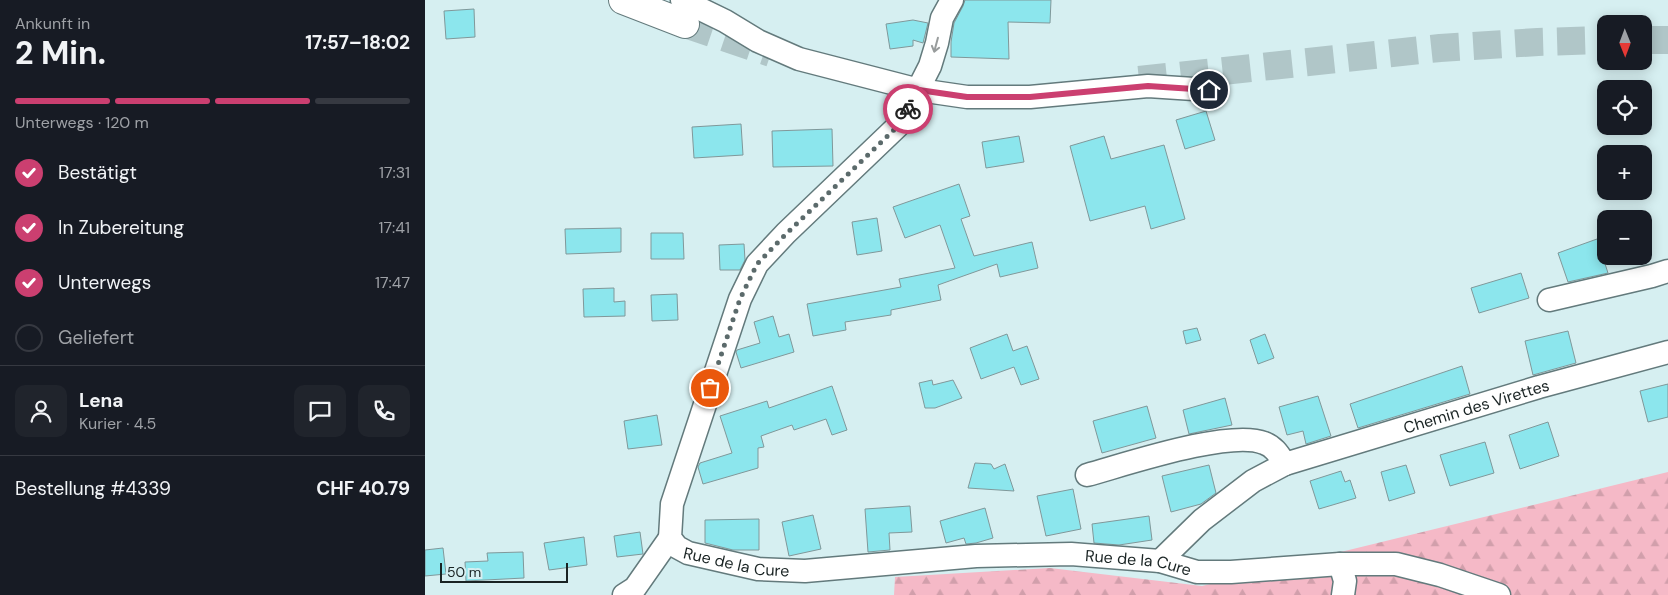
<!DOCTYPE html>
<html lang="de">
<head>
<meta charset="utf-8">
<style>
	:root { --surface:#171b24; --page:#20242c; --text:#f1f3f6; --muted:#9ea1a6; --line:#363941; --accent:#cb3f70 }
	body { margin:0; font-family:"DM Sans",sans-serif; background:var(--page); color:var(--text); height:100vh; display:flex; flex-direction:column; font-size:19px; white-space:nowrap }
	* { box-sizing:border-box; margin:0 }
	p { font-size:16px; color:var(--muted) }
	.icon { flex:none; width:28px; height:28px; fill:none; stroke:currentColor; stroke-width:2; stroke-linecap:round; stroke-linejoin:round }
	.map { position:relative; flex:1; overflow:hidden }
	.details { display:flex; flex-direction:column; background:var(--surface); width:425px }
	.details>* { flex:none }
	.needle { width:32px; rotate:179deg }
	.fabs { position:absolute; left:1172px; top:15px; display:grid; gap:10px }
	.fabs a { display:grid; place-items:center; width:55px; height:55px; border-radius:10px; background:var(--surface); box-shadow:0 2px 12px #0003; font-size:25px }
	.scale { position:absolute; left:15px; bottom:12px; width:128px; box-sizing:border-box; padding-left:5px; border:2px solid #192323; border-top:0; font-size:14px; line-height:18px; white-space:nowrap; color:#192323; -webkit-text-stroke:4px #d6eff1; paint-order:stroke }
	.pin { position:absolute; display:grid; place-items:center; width:42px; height:42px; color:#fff; margin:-21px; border:2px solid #fff; border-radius:50%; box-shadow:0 1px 5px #0007 }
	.courier { position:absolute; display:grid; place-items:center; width:50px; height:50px; margin:-25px; border:4px solid #cb3f70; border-radius:50%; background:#fff; color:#222; box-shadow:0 1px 6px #0007 }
	.overview em { font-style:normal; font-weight:700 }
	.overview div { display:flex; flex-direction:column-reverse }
	.overview { display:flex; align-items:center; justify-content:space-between; height:85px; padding:0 15px }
	h1 { font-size:32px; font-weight:700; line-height:38px }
	.bar { display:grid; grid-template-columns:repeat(4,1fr); gap:8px 5px; align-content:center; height:60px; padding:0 15px }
	.bar i { height:6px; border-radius:4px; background:var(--line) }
	.bar .selected { background:var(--accent) }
	.bar p { grid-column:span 4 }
	.line { display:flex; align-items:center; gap:12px; padding:0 15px; border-top:1px solid var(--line) }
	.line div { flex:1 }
	.round { display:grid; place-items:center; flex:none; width:52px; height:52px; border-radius:10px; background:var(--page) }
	ol { padding:0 15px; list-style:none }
	li { display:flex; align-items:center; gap:15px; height:55px }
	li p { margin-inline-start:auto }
	li .icon { padding:5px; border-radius:50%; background:var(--accent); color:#fff; stroke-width:4 }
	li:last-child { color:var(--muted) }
	li i { width:28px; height:28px; border:2px solid var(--line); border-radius:50% }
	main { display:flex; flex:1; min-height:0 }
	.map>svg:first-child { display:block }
</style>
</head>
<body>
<main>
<section class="details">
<div class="overview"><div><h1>2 Min.</h1><p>Ankunft in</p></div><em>17:57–18:02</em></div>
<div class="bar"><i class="selected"></i><i class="selected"></i><i class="selected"></i><i></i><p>Unterwegs · 120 m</p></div>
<ol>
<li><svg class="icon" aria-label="check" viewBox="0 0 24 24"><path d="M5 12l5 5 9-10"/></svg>Bestätigt<p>17:31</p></li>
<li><svg class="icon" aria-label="check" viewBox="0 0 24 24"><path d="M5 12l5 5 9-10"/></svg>In Zubereitung<p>17:41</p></li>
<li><svg class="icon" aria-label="check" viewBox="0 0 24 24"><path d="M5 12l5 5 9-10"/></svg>Unterwegs<p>17:47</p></li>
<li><i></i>Geliefert</li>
</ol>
<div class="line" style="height:90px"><a class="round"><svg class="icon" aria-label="person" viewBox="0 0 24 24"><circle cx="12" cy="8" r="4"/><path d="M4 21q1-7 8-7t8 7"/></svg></a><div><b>Lena</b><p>Kurier · 4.5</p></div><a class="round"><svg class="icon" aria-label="chat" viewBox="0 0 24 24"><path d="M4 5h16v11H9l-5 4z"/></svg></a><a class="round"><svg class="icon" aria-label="phone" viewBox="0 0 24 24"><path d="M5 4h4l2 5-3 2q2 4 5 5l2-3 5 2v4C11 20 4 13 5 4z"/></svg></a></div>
<div class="line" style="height:65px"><div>Bestellung #4339</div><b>CHF 40.79</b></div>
</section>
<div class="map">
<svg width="1243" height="595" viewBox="0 0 1243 595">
	<defs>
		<pattern id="forest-firs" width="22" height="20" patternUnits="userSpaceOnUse" patternTransform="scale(1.25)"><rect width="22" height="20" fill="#f5b9c7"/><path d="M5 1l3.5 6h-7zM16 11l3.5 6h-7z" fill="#d19fab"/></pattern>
	</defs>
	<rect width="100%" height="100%" fill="#d6eff1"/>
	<path fill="url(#forest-firs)" d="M 1243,472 L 1243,595 L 469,595 L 470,577 L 625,568 L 777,586 Z"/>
	<g fill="#8ce6ed" stroke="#80989a">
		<path d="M 540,0 L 626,0 L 625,23 L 583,22 L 584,59 L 526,57 L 526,42 L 529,23 L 538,6 Z"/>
		<path d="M 49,9 L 50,37 L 21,39 L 19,11 Z"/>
		<path d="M 488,20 L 503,23 L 498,43 L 488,40 L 488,46 L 465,49 L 461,24 Z"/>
		<path d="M 781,111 L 790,140 L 760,149 L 751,120 Z"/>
		<path d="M 316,124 L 318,155 L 269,158 L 267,127 Z"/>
		<path d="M 407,129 L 408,166 L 348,167 L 347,131 Z"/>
		<path d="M 594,136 L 599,162 L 561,168 L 557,142 Z"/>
		<path d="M 679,136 L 686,159 L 739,145 L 760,219 L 726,229 L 720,206 L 665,221 L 645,146 Z"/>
		<path d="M 534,184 L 545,216 L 536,219 L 549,256 L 607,242 L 613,268 L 575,277 L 572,264 L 513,285 L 516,300 L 466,310 L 466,315 L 420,322 L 421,330 L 388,336 L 382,304 L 476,287 L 474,279 L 530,268 L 515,225 L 480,238 L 468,207 Z"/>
		<path d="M 452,218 L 457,251 L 432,255 L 427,222 Z"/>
		<path d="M 196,228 L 196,252 L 141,254 L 140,229 Z"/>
		<path d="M 226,233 L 258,233 L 259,259 L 226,259 Z"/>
		<path d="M 1172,239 L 1183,273 L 1143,282 L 1133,253 Z"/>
		<path d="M 319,244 L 320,260 L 315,270 L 295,270 L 294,245 Z"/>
		<path d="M 1096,273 L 1104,298 L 1054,313 L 1046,288 Z"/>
		<path d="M 189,288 L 189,302 L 200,301 L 200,316 L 159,317 L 158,289 Z"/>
		<path d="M 252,294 L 253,320 L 227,321 L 226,295 Z"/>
		<path d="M 348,316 L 354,337 L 364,334 L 369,352 L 316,368 L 311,352 L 312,350 L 335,343 L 329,322 Z"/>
		<path d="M 772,328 L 776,340 L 761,344 L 758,331 Z"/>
		<path d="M 1143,331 L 1151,363 L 1108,375 L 1100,341 Z"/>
		<path d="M 582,334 L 588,351 L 602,346 L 614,379 L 596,385 L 589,367 L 556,379 L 545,348 Z"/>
		<path d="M 840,334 L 849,358 L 833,364 L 825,340 Z"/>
		<path d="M 1037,366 L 1045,394 L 933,428 L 925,404 Z"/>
		<path d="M 507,380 L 508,385 L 528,380 L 537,398 L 510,408 L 500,408 L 494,383 Z"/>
		<path d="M 1243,384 L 1243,417 L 1223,422 L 1215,391 Z"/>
		<path d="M 407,386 L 422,430 L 407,435 L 401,419 L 369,430 L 367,425 L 336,436 L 339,447 L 333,448 L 333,468 L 278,484 L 273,467 L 275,463 L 307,453 L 295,416 L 342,401 L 344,408 Z"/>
		<path d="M 893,396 L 906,436 L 881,444 L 878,431 L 862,435 L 854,407 Z"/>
		<path d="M 800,398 L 807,425 L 764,434 L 758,410 Z"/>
		<path d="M 722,406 L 731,438 L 677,453 L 668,421 Z"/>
		<path d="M 232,415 L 237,445 L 203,449 L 199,421 Z"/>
		<path d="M 1123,422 L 1134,456 L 1095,469 L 1084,435 Z"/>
		<path d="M 1060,442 L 1069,473 L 1025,486 L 1015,455 Z"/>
		<path d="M 550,463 L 566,464 L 569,469 L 580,464 L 589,491 L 543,488 Z"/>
		<path d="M 784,465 L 791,493 L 776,504 L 746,512 L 737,476 Z"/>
		<path d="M 981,465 L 990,493 L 964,501 L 956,472 Z"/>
		<path d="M 916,471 L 920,482 L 925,480 L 931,498 L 894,509 L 885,481 Z"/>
		<path d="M 648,489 L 656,529 L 621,536 L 612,496 Z"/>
		<path d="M 485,506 L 487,532 L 464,533 L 465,550 L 443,552 L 440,509 Z"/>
		<path d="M 560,508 L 568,538 L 551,543 L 541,544 L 539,538 L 521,543 L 515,521 Z"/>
		<path d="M 388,515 L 396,549 L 364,556 L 357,522 Z"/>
		<path d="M 724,516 L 727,540 L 694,545 L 669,543 L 667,524 Z"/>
		<path d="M 334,519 L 334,550 L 308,550 L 280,543 L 280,520 Z"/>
		<path d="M 215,532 L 218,554 L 192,557 L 189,536 Z"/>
		<path d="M 159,537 L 162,565 L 124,570 L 119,543 Z"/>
		<path d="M 18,548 L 21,574 L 0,576 L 0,550 Z"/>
		<path d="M 98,552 L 99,578 L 41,581 L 40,562 L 63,561 L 62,553 Z"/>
	</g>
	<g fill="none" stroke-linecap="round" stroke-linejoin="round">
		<g stroke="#b0c6c8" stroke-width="28" stroke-dasharray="28 14" stroke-linecap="butt">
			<path d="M 260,24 L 346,53"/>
			<path d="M 1219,40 L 1243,40"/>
			<path d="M 714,80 L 1015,48 L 1113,42 L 1181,40"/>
		</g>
		<g stroke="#637a7c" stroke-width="25">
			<g id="minor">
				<path d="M 257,0 L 300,21 L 333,41 L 374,59 L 494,90 L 542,97 L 605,97 L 723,86 L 784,90"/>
				<path id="s1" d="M 527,0 L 517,18 L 512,43 L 505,66 L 476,123 L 361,233 L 332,264 L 315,299 L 247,504 L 245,538 L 252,547 L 263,553 L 333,569 L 380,571 L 551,556 L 646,554 L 735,561 L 772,572 L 806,572 L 915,564 L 971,564 L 1015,575 L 1074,595"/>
				<path d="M 1124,300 L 1227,276 L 1243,271"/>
				<path d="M 662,475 C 699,465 805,429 839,443 C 850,447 854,455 860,464"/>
				<path id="s2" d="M 735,561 L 777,520 L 828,481 L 860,464 L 1114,387 L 1243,352"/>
				<path d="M 915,564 L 920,581 L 918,595"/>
				<path d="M 199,595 L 210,588 L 245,538"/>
			</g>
		</g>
		<g stroke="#637a7c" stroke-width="30">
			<path id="major" d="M 198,0 L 260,24"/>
		</g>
		<use href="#minor" stroke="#fff" stroke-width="22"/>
		<use href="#major" stroke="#fff" stroke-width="28"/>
	</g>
	<defs><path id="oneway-shaft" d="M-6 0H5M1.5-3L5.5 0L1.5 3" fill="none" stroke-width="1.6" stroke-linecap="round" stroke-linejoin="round" transform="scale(1.25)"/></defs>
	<use stroke="#989c9c" href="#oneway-shaft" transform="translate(511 45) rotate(105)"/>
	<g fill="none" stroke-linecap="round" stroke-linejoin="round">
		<path stroke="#5b6a6b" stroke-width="5" stroke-dasharray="0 9" d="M 285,388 L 315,299 L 332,264 L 361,234 L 476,123 L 483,109"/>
		<path stroke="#cb3f70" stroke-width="6" d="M 483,109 L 494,90 L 542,97 L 605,97 L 723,86 L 784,90"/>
	</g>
	<g text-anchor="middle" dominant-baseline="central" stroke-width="4" stroke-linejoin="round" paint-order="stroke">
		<g font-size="16" fill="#192323" stroke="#d6eff1">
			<text stroke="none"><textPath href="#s2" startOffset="359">Chemin des Virettes</textPath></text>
			<text stroke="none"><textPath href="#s1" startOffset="698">Rue de la Cure</textPath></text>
			<text stroke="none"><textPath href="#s1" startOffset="1102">Rue de la Cure</textPath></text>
		</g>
	</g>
</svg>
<div class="fabs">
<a><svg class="needle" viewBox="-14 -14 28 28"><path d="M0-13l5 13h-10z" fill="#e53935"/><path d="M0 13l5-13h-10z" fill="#9ea1a6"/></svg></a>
<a><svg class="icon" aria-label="locate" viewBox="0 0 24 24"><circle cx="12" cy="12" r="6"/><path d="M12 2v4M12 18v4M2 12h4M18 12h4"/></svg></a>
<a>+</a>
<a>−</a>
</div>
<div class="scale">50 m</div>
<div class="pin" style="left:285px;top:388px;background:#ea580c"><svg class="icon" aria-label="bag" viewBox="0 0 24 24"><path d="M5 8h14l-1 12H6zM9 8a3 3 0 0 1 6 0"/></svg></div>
<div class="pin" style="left:784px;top:90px;background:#1f2937"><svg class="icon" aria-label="home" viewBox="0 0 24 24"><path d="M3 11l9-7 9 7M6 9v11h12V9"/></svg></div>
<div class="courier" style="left:483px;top:109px"><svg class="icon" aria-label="bike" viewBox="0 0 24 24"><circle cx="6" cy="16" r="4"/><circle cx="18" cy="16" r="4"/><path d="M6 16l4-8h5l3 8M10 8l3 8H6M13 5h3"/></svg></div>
</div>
</main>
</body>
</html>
